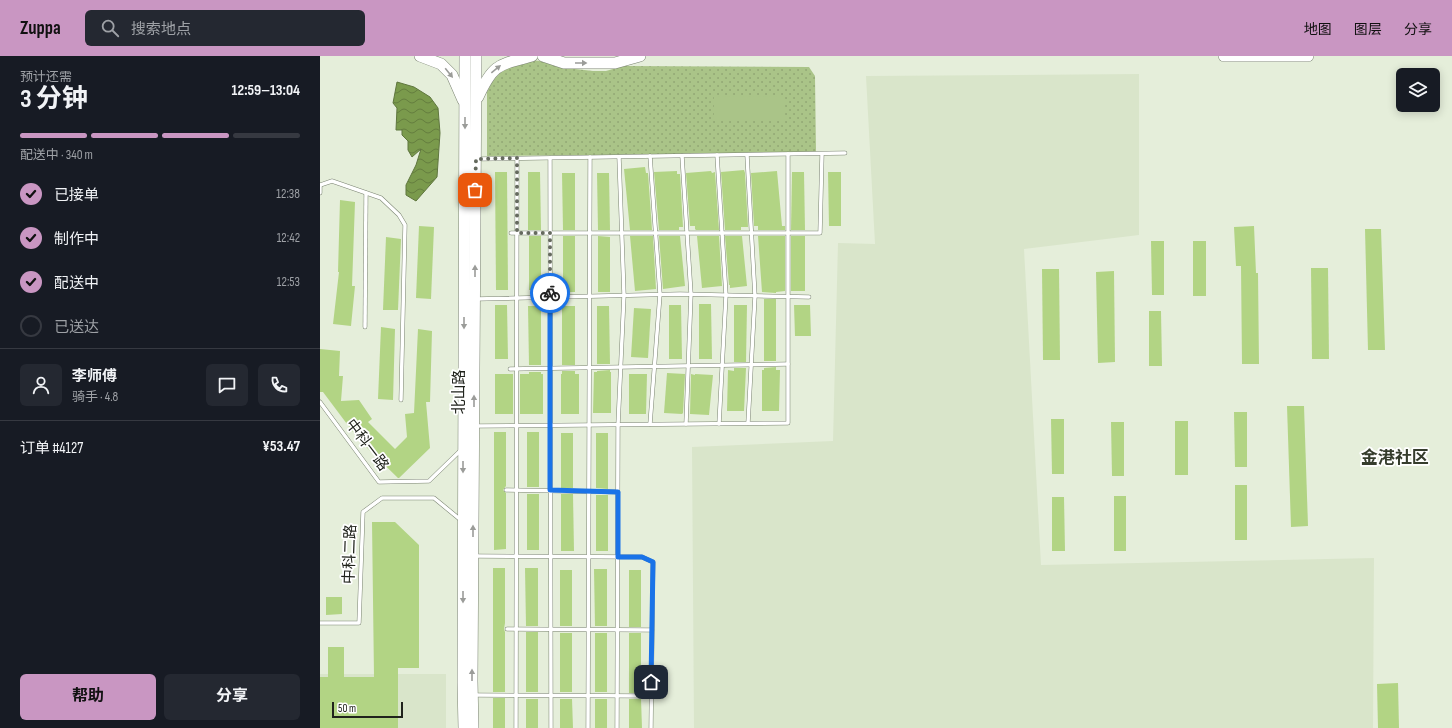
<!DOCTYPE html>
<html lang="zh">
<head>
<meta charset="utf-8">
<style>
	:root { --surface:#171b24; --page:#242831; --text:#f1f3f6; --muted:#9ea1a6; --line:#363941; --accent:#c996c2 }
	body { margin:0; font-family:"Sofia Sans Condensed","Noto Sans SC",sans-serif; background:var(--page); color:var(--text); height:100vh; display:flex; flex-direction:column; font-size:15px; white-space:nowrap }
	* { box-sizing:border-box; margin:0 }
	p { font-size:13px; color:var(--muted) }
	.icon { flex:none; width:22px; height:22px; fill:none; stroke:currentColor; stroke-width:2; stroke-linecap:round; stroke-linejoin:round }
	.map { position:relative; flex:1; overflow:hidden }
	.details { display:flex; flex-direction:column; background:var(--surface); width:320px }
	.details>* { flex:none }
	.tools { position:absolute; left:1076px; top:12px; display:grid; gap:8px }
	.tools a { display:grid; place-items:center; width:44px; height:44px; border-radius:6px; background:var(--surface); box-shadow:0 2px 10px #0003; font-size:20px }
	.scale { position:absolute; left:12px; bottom:10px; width:71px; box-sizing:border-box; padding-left:4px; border:2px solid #20231c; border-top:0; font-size:11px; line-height:14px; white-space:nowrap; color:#20231c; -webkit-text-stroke:3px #fff; paint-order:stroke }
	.pin { position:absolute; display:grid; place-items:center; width:34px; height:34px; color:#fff; margin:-17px; border-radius:8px; box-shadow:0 2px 6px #0006 }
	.courier { position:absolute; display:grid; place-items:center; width:40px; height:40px; margin:-20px; border:3px solid #1a73e8; border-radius:50%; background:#fff; color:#222; box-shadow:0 1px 5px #0007 }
	.head em { font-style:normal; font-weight:700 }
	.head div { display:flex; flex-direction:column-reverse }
	.head { display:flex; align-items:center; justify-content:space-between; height:68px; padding:0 20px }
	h1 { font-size:26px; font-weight:700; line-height:30px }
	.bar { display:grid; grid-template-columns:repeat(4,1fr); gap:6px 4px; align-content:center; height:48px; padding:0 20px }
	.bar i { height:5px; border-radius:3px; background:var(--line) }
	.bar .selected { background:var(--accent) }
	.bar p { grid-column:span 4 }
	.line { display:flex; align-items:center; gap:10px; padding:0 20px; border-top:1px solid var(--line) }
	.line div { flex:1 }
	.round { display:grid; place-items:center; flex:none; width:42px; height:42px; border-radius:6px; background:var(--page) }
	ol { padding:0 20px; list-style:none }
	li { display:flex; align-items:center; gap:12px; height:44px }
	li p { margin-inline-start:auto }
	li .icon { padding:4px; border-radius:50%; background:var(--accent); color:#111; stroke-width:4 }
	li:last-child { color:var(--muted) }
	li i { width:22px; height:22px; border:2px solid var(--line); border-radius:50% }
	.primary-button { display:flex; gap:8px; margin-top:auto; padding:8px 20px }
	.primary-button a { flex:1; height:46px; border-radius:6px; background:var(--accent); color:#111; font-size:16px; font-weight:700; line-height:46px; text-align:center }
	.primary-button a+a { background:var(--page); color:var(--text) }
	header { display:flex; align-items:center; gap:24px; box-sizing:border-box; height:56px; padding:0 20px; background:var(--accent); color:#111 }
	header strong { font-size:19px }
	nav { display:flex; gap:22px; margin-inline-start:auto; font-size:14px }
	.search { width:280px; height:36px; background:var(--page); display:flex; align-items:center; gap:10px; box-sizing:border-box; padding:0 14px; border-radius:6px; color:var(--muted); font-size:15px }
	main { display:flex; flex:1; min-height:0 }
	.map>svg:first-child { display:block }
</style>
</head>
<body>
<header>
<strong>Zuppa</strong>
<div class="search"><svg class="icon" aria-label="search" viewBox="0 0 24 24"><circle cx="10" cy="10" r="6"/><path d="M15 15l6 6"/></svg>搜索地点</div>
<nav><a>地图</a><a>图层</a><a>分享</a></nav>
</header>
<main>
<section class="details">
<div class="head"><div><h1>3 分钟</h1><p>预计还需</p></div><em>12:59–13:04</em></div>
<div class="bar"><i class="selected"></i><i class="selected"></i><i class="selected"></i><i></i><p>配送中 · 340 m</p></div>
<ol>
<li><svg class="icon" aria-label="check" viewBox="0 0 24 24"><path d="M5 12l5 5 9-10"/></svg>已接单<p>12:38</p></li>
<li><svg class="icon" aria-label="check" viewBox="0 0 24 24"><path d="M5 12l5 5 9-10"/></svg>制作中<p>12:42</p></li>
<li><svg class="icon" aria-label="check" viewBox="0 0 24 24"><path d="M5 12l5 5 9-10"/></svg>配送中<p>12:53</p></li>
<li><i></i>已送达</li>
</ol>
<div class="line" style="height:72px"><a class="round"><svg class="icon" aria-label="person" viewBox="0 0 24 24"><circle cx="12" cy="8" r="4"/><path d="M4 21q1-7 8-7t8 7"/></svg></a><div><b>李师傅</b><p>骑手 · 4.8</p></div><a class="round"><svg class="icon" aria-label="chat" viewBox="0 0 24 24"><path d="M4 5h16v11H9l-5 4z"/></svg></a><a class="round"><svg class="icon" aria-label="phone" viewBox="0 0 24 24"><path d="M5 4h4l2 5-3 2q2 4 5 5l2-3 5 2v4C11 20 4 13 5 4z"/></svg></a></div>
<div class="line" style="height:52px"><div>订单 #4127</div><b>¥53.47</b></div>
<div class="primary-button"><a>帮助</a><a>分享</a></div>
</section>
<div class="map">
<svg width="1132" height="672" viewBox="0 0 1132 672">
	<defs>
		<pattern id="grass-dots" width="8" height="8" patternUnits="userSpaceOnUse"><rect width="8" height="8" fill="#aac488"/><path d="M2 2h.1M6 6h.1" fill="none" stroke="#92a875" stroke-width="1.8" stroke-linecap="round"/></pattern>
		<pattern id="water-waves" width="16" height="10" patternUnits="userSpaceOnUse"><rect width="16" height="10" fill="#7a9a4c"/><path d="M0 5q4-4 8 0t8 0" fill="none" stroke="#647d3e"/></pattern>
	</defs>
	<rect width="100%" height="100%" fill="#e5eeda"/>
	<g fill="#d9e5ca">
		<path d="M 819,18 L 819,179 L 704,193 L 721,509 L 1054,502 L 1053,672 L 374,672 L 372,391 L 513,385 L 518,187 L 555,188 L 546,20 Z"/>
		<rect x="0" y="618" width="126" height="54"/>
	</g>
	<path fill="url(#grass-dots)" d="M 211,4 L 229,6 L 238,11 L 273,15 L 286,15 L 303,10 L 489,11 L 495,20 L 496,97 L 167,100 L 167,36 L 172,26 L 182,15 L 195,7 Z"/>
	<path fill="#aac488" d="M 464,40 L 464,65 L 394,65 L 394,41 Z"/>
	<path fill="url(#water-waves)" stroke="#5f763e" d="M 77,26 L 94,31 L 110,41 L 118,52 L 120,77 L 117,121 L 96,145 L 86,139 L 86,129 L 96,109 L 101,93 L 92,101 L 88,94 L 88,85 L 82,79 L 82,74 L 76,74 L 77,52 L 73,47 Z"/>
	<g fill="#b2d484">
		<path d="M 325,111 L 326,117 L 328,117 L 332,174 L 310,174 L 304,113 Z"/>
		<path d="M 424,114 L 425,117 L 428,171 L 421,171 L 421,174 L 405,174 L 401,116 Z"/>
		<path d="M 357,115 L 357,118 L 360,118 L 363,171 L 359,171 L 359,174 L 339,174 L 334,116 Z"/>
		<path d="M 391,115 L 392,117 L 395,116 L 399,174 L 376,174 L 375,173 L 375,170 L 370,170 L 366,117 Z"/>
		<path d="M 457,115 L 462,170 L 465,170 L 465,174 L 438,174 L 438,170 L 434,170 L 431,117 Z"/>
		<path d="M 175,116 L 187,116 L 188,234 L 176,234 Z"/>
		<path d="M 208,116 L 220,116 L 221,174 L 208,174 Z"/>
		<path d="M 472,116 L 484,116 L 485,174 L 471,174 Z"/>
		<path d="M 508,116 L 521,116 L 521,170 L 509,170 Z"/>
		<path d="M 242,117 L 255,117 L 255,174 L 243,174 Z"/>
		<path d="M 277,117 L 289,117 L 290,174 L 278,174 Z"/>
		<path d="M 20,144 L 35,146 L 32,230 L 35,230 L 31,270 L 13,268 L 19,216 L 18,216 Z"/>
		<path d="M 99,170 L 114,171 L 111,243 L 96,242 Z"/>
		<path d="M 934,170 L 936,217 L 938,217 L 939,308 L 922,308 L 921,210 L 916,210 L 914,171 Z"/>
		<path d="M 1045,173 L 1061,173 L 1065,294 L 1048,294 Z"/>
		<rect x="209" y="180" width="12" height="54"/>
		<rect x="243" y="180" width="12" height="56"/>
		<path d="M 278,180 L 290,181 L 290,236 L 278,236 Z"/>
		<path d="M 310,180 L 333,180 L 336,233 L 315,235 Z"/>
		<path d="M 339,180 L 360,180 L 365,230 L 343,233 Z"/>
		<path d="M 377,180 L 399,180 L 402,230 L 382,232 Z"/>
		<path d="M 405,180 L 422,180 L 427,230 L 410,232 L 410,229 L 409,229 Z"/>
		<path d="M 438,180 L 465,180 L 465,235 L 456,236 L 456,237 L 442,236 Z"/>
		<rect x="471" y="180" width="14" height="55"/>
		<path d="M 66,181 L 81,183 L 78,254 L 63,254 Z"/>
		<path d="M 831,185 L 844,185 L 844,239 L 832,239 Z"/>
		<rect x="873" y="185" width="13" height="55"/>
		<path d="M 991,212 L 1008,212 L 1009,303 L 992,303 Z"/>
		<path d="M 722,213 L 739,213 L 740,304 L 723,304 Z"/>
		<path d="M 794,215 L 795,306 L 778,307 L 776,216 Z"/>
		<rect x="444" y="243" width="12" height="62"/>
		<path d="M 379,248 L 391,248 L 392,303 L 379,303 Z"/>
		<path d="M 175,249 L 187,249 L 188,303 L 175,303 Z"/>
		<path d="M 349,249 L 361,249 L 362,303 L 349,303 Z"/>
		<path d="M 414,249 L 427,249 L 426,306 L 414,306 Z"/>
		<path d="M 474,249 L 490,249 L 491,280 L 475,280 Z"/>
		<path d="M 208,250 L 221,250 L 221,309 L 209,309 Z"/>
		<rect x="242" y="250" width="13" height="59"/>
		<path d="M 277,250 L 289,250 L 290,308 L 277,308 Z"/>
		<path d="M 314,252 L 331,253 L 328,302 L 311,301 Z"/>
		<path d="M 829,255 L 841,255 L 842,310 L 829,310 Z"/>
		<path d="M 61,271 L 75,273 L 73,344 L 58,343 Z"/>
		<path d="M 98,273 L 112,275 L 110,346 L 106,346 L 110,392 L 79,422 L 78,422 L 39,384 L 3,336 L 0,336 L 0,293 L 20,295 L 19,320 L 23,320 L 21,345 L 39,344 L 52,363 L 48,366 L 75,393 L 87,381 L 85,358 L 94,357 Z"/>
		<path d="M 456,311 L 456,314 L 460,314 L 459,355 L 442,355 L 442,314 L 444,314 L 444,312 Z"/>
		<path d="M 414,312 L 426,312 L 424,355 L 407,355 L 408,314 L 414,315 Z"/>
		<path d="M 290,314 L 290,316 L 291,316 L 291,357 L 273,357 L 274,316 L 277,316 L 277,315 Z"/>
		<path d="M 242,315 L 255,315 L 255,318 L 259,318 L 259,358 L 241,358 L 241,318 L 242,318 Z"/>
		<path d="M 209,316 L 221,316 L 221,318 L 223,318 L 223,358 L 200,358 L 200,318 L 209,318 Z"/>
		<path d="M 347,317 L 365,318 L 363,357 L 362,358 L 344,357 Z"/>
		<rect x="175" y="318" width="18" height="40"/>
		<path d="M 309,318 L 327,318 L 326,358 L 309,358 Z"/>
		<path d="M 371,318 L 375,319 L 375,318 L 393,319 L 389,359 L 370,358 Z"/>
		<path d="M 967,350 L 984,350 L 988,470 L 971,471 Z"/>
		<path d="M 914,356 L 927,356 L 927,411 L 915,411 Z"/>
		<path d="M 731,363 L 744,363 L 744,418 L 732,418 Z"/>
		<rect x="855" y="365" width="13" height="54"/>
		<path d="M 791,366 L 804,366 L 804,420 L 792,420 Z"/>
		<path d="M 174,376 L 186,376 L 186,430 L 183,434 L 186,437 L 186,493 L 174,494 Z"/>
		<rect x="207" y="376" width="12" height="55"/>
		<rect x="241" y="377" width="12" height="55"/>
		<path d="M 276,377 L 288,377 L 288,433 L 276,432 Z"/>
		<rect x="915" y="429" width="12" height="55"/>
		<rect x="207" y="438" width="12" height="56"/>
		<path d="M 241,438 L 253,438 L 254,495 L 241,495 Z"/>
		<rect x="276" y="439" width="12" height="56"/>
		<rect x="794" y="440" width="12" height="55"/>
		<path d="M 732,441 L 744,441 L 745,495 L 732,495 Z"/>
		<path d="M 52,466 L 75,466 L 99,489 L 99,612 L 78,612 L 78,672 L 0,672 L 0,621 L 8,621 L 8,591 L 24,591 L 24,621 L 54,621 Z"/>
		<path d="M 173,512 L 185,512 L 185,567 L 184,573 L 185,576 L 185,636 L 173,636 Z"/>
		<path d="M 205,512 L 218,512 L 218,570 L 206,570 Z"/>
		<path d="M 274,513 L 287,513 L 287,570 L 275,570 Z"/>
		<rect x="240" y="514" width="12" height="56"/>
		<rect x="309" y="514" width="12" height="57"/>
		<path d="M 6,541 L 22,541 L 22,558 L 6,559 Z"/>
		<rect x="206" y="576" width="12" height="60"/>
		<rect x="240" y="577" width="12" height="59"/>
		<rect x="275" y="577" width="12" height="59"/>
		<rect x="309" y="577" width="12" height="60"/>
		<path d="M 1078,627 L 1079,672 L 1058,672 L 1057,628 Z"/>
		<rect x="173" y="642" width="12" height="30"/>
		<rect x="206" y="643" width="12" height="29"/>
		<path d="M 240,643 L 252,643 L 253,672 L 240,672 Z"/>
		<rect x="275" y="643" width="12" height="29"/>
		<path d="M 309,643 L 321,643 L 322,672 L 309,672 Z"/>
	</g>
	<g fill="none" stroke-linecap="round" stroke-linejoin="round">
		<g stroke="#7a8371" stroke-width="4.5">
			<g id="lane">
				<path d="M 397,99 L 406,239 L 399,368"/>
				<path d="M 427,99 L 435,240 L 428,367"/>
				<path d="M 362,100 L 371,238 L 366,368"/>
				<path d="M 230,102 L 231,672"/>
				<path d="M 157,103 L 525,97"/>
				<path d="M 0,129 L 12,125 L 61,142 L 79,159 L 85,169 L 81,344"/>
				<path d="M 0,137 L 0,129"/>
				<path d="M 191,177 L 500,177 L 502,98"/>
				<path d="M 156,243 L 360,238 L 489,241"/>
				<path d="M 45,271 L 46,137"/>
				<path d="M 190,313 L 468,308"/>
				<path d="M 0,346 L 59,426 L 109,425 L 141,394"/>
				<path d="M 330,368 L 340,238 L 330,100"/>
				<path d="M 155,370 L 468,367 L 468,98"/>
				<path d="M 186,434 L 298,436"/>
				<path d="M 154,500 L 322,501 L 333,506 L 331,672"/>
				<path d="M 0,567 L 39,567 L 43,456 L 62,442 L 114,442 L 142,465"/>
				<path d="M 187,573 L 332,574"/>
				<path d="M 153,639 L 331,640"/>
				<path d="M 196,672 L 197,102"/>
				<path d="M 268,672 L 270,101"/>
				<path d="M 297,672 L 298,369 L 304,239 L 299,101"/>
			</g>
		</g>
		<g stroke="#7a8371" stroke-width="12">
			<g id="secondary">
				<path d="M 100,0 L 121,8 L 132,19 L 143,44"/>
				<path d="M 223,0 L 244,7 L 295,7 L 320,0"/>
				<path d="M 904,0 L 988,0"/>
				<path d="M 158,41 C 173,8 178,9 212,0"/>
				<path d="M 144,672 L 143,627 L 145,0"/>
				<path d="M 153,672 L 152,625 L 156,0"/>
			</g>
		</g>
		<use href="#lane" stroke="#fff" stroke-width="3.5"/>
		<use href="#secondary" stroke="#fff" stroke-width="11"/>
	</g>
	<defs><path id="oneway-solid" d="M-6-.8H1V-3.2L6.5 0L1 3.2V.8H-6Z"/></defs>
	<g fill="#9b9c99">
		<use href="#oneway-solid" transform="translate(261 7)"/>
		<use href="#oneway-solid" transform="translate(176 13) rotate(-39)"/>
		<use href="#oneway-solid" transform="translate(129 17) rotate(51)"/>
		<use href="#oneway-solid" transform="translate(145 67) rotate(90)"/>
		<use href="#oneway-solid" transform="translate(155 215) rotate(-90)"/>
		<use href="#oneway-solid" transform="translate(144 267) rotate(90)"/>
		<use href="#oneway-solid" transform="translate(154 345) rotate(-90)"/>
		<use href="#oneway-solid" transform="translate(143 411) rotate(90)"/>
		<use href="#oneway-solid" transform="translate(153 475) rotate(-90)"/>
		<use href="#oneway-solid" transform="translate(143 541) rotate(90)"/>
		<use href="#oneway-solid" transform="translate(152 619) rotate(-90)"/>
	</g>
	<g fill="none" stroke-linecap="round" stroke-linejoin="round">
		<path stroke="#656a5e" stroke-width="4" stroke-dasharray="0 7.2" d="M 155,134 L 156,103 L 197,102 L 197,177 L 230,177 L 230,237"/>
		<path stroke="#1a73e8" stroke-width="5" d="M 230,237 L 230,434 L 298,436 L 298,501 L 322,501 L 333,506 L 331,626"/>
	</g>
	<g text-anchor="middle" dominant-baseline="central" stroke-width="3.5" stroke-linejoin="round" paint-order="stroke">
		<g font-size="15" fill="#20231c" stroke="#fff">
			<text transform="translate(139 336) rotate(-90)">北山路</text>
			<text transform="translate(47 389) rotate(53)">中科一路</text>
			<text transform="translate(30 498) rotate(-88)">中科二路</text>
		</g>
		<g font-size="17" font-weight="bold" fill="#353c2c" stroke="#fff">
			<text x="1075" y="402">金港社区</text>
		</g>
	</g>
</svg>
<div class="tools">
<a><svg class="icon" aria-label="layers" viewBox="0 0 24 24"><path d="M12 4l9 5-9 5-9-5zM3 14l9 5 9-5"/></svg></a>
</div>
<div class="scale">50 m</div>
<div class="pin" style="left:155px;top:134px;background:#ea580c"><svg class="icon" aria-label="bag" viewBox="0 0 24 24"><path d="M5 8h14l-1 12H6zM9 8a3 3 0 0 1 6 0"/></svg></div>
<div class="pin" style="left:331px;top:626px;background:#1f2937"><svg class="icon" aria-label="home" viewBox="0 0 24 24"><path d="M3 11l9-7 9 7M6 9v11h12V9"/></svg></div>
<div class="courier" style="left:230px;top:237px"><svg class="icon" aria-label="bike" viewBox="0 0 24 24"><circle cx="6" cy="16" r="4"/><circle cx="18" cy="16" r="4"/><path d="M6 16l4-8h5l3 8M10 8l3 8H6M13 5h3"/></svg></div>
</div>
</main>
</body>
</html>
